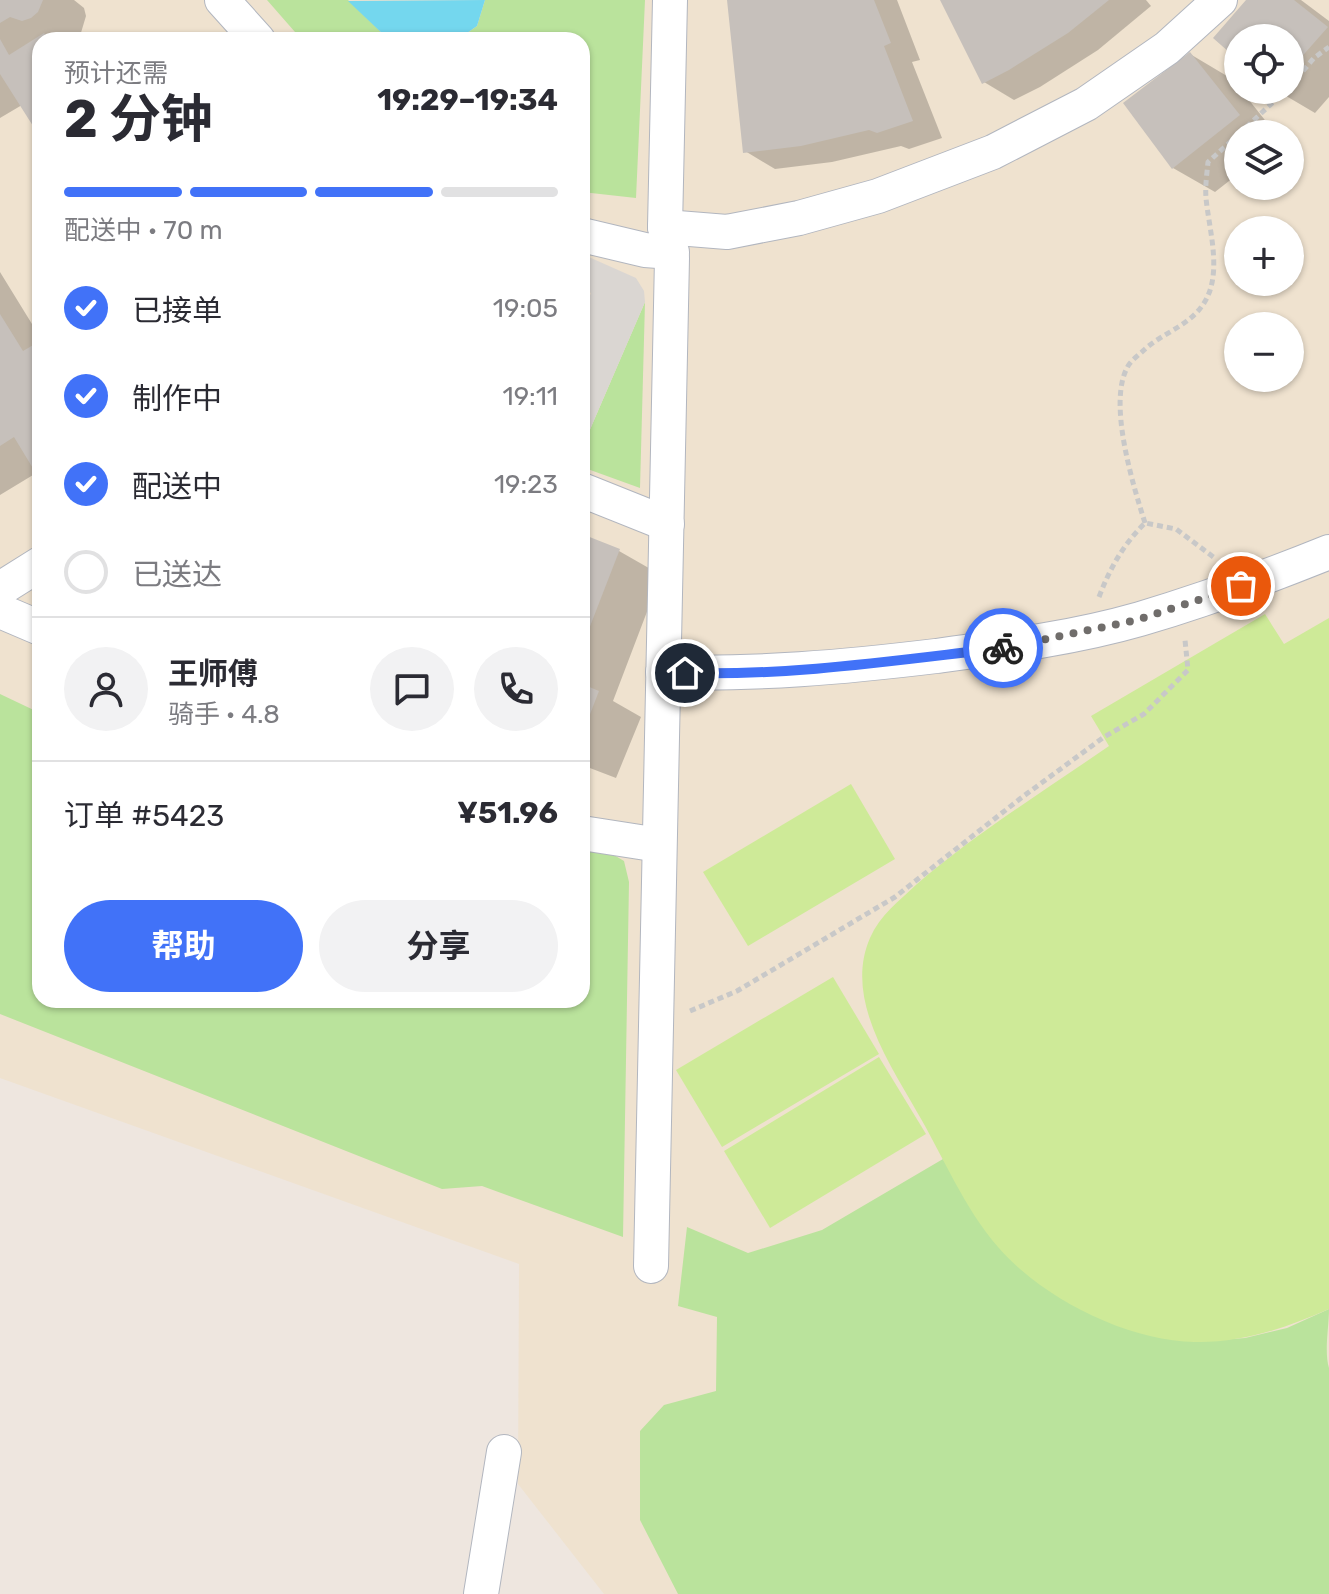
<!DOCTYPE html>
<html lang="zh">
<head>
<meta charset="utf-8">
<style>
	:root { --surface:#fff; --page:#f2f2f3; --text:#2b2b33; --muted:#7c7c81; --line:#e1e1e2; --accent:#4172f8 }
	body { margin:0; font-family:Rubik,"Noto Sans SC",sans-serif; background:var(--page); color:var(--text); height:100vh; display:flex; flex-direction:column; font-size:30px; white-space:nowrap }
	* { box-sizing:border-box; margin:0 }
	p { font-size:26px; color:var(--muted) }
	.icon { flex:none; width:44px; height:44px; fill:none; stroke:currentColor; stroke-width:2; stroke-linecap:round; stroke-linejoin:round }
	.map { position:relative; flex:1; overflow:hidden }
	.details { position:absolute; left:32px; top:32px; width:558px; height:976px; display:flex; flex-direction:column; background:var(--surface); border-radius:24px; box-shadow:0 2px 6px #0004 }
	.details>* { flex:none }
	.tools { position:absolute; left:1224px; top:24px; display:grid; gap:16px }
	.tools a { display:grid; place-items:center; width:80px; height:80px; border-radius:50%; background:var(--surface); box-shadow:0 2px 6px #0004; font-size:40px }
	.pin { position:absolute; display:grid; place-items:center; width:68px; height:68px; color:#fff; margin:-34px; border:4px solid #fff; border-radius:50%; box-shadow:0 2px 8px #0007 }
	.courier { position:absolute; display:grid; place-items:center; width:80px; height:80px; margin:-40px; border:6px solid #4172f8; border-radius:50%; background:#fff; color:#222; box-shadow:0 2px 10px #0007 }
	.headline em { font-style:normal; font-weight:700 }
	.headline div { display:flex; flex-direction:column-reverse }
	.headline { display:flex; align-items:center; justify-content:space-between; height:136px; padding:0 32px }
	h1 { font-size:52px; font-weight:700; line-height:60px }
	.bar { display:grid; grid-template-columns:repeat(4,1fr); gap:12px 8px; align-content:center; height:96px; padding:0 32px }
	.bar i { height:10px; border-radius:6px; background:var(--line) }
	.bar .active { background:var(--accent) }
	.bar p { grid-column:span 4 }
	.line { display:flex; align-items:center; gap:20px; padding:0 32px; border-top:2px solid var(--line) }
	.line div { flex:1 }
	.round { display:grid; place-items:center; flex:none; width:84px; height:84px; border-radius:42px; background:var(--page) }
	ol { padding:0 32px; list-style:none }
	li { display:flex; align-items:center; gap:24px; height:88px }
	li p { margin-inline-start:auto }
	li .icon { padding:8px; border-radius:50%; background:var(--accent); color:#fff; stroke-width:4 }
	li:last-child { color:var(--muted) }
	li i { width:44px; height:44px; border:4px solid var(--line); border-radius:50% }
	.action { display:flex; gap:16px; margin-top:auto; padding:16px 32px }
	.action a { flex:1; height:92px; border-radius:48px; background:var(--accent); color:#fff; font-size:32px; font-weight:700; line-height:92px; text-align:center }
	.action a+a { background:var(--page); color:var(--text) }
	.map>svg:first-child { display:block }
</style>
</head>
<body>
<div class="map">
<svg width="1329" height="1594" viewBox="0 0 1329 1594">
	<rect width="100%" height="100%" fill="#eee6df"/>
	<path fill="#efe2cf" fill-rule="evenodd" d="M 0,0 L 1329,0 L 1329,1594 L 604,1594 L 518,1484 L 519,1264 L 0,1078 ZM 1238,38 L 1290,38 L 1290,90 L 1238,90 ZM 40,40 L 582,40 L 582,1000 L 40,1000 ZM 1238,134 L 1290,134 L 1290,186 L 1238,186 ZM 1238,230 L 1290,230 L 1290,282 L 1238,282 ZM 1238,326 L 1290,326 L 1290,378 L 1238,378 Z"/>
	<g fill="#bae39c">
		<path d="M 267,0 L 348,0 L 386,37 L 398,40 L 302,40 Z"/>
		<path d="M 485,0 L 645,0 L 636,198 L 582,192 L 582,40 L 457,40 L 477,26 Z"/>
		<path d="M 645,302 L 640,488 L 582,467 L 582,448 Z"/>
		<path d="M 0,694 L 40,713 L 40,1000 L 582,1000 L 582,843 L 597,845 L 624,861 L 629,882 L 623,1237 L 482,1186 L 442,1189 L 0,1014 Z"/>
		<path d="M 943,1159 L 974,1212 L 1194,1342 L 1245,1338 L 1287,1328 L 1329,1309 C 1329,1327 1324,1352 1329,1368 L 1329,1594 L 678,1594 L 640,1520 L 640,1431 L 664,1405 L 716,1391 L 717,1317 L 678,1306 L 687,1227 L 748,1253 L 822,1230 Z"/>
	</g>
	<g fill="#ceea98">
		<path d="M 1265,614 L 1284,644 L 1329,618 L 1329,1309 C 1286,1328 1242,1343 1195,1342 C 1127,1341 1042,1298 998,1247 C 964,1208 943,1156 917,1112 C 889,1062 844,998 870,938 C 880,915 899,901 917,884 C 976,833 1044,791 1109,746 L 1091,716 Z"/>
		<path d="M 851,784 L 895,859 L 748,946 L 703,872 Z"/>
		<path d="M 833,977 L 879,1054 L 722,1147 L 676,1070 Z"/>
		<path d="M 879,1057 L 926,1134 L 770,1228 L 724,1151 Z"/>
	</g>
	<path fill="#dad6d2" d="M 582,254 L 636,278 L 644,291 L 645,302 L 582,448 L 582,314 L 591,293 L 582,288 Z"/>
	<path fill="#74d7ee" d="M 485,0 L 477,26 L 457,40 L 398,40 L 386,37 L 348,1 Z"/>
	<g fill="#0003">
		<path d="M 0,0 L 74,0 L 84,8 L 86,16 L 80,36 L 73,40 L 40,40 L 40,134 L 22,105 L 0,118 Z"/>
		<path d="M 730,0 L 897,0 L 920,60 L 912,62 L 942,138 L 909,149 L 901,146 L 832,162 L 775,169 L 745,151 Z"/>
		<path d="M 942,0 L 1146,0 L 1151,6 L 1098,50 L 1040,87 L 1014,100 L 984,82 Z"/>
		<path d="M 1248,0 L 1301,0 L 1329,21 L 1329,97 L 1315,113 L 1276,90 L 1290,90 L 1290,38 L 1238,38 L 1238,57 L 1216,37 Z"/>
		<path d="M 1190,54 L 1232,79 L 1238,90 L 1241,90 L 1276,134 L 1238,134 L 1238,174 L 1215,192 L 1173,168 Z"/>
		<path d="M 0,272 L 40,337 L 40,476 L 38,472 L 0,495 Z"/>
		<path d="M 582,536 L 619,551 L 661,575 L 613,701 L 641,717 L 616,778 L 582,765 Z"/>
	</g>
	<g fill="#c6c0bb">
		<path d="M 0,0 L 43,0 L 38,12 L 31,18 L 22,21 L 10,17 L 0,23 Z"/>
		<path d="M 727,0 L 874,0 L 891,43 L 884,46 L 913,121 L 877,133 L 869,130 L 801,146 L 743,153 Z"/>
		<path d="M 940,0 L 1109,0 L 1068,33 L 1009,70 L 982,84 Z"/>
		<path d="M 1246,0 L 1294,0 L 1328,27 L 1290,70 L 1290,38 L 1238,38 L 1238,60 L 1213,38 Z"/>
		<path d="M 44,33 L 49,40 L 40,40 L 40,137 L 0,74 L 0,39 L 9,55 Z"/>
		<path d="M 1190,52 L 1240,115 L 1172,169 L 1123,103 Z"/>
		<path d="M 0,314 L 23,351 L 40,341 L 40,480 L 14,437 L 0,446 Z"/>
		<path d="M 582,534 L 620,549 L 582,647 Z"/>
		<path d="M 582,684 L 599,691 L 582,735 Z"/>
	</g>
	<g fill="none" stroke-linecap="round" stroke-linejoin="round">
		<g stroke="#b2b6bf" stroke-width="36">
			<g id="minor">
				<path d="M 222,0 L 258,40"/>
				<path d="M 665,227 L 727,232 L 799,218 L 878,196 L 993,152 L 1086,104 L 1167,48 L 1220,0"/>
				<path d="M 582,235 L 645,250 L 672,252"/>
				<path d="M 582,490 L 667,524"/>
				<path d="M 0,589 L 40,564"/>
				<path d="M 0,611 L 40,628"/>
				<path d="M 663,672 C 755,675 845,667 936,656 C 1004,647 1074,638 1140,619 C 1204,600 1267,577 1329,552"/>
				<path d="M 582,833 L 659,845"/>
				<path d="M 651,1266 L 672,258 L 665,227 L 670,0"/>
				<path d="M 481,1594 L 504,1452"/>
			</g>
		</g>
		<g stroke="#c8c8c8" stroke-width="5" stroke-dasharray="6 4" stroke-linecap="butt">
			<path d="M 1290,86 L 1314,58 L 1329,47"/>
			<path d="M 1239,134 L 1286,90"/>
			<path d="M 1145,523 C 1133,485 1108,404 1127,368 C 1130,361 1139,355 1144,350 C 1161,334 1188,326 1202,306 C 1224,276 1209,231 1206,198 C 1205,186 1207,173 1208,162 L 1238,135"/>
			<path d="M 1099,597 C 1110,568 1123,545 1145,523 L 1176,529 L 1216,559"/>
			<path d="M 690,1011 L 737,991 L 895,897 L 1021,798 L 1104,737 L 1144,714 L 1188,670 L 1185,640"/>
		</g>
		<use href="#minor" stroke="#fff" stroke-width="34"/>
	</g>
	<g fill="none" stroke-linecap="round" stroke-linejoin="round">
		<path stroke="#706d6b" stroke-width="8" stroke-dasharray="0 14.4" d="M 1003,648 L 1137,620 L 1241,586"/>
		<path stroke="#4172f8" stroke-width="10" d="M 685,673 C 792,676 897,660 1003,648"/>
	</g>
</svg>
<div class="tools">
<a><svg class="icon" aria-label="locate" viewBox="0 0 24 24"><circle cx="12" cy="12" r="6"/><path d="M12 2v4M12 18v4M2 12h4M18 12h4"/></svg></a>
<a><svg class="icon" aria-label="layers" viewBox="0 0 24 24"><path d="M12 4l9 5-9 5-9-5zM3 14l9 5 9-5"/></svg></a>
<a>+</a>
<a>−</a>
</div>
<div class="pin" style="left:1241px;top:586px;background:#ea580c"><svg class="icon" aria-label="bag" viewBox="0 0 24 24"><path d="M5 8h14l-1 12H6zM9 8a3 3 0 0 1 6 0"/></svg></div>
<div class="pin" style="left:685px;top:673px;background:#1f2937"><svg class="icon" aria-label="home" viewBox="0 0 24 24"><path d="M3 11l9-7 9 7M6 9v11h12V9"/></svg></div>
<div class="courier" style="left:1003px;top:648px"><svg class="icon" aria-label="bike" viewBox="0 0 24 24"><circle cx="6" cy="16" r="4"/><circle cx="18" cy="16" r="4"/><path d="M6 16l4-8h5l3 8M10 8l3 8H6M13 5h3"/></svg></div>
<section class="details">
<div class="headline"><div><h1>2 分钟</h1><p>预计还需</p></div><em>19:29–19:34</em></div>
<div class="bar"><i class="active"></i><i class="active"></i><i class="active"></i><i></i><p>配送中 · 70 m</p></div>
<ol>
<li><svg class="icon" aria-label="check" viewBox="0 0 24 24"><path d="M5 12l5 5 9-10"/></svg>已接单<p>19:05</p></li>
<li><svg class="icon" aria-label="check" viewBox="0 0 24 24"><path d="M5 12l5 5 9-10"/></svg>制作中<p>19:11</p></li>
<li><svg class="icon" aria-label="check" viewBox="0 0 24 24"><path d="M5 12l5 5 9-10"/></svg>配送中<p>19:23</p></li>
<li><i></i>已送达</li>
</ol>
<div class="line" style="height:144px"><a class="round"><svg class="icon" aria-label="person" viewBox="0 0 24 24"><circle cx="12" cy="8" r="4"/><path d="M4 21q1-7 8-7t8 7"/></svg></a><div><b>王师傅</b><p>骑手 · 4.8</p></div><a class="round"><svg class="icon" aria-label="chat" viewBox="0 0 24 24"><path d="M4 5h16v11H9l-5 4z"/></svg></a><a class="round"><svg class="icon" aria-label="phone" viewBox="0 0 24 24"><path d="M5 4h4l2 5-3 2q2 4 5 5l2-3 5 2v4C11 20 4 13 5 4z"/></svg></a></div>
<div class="line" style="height:104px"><div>订单 #5423</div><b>¥51.96</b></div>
<div class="action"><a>帮助</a><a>分享</a></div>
</section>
</div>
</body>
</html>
